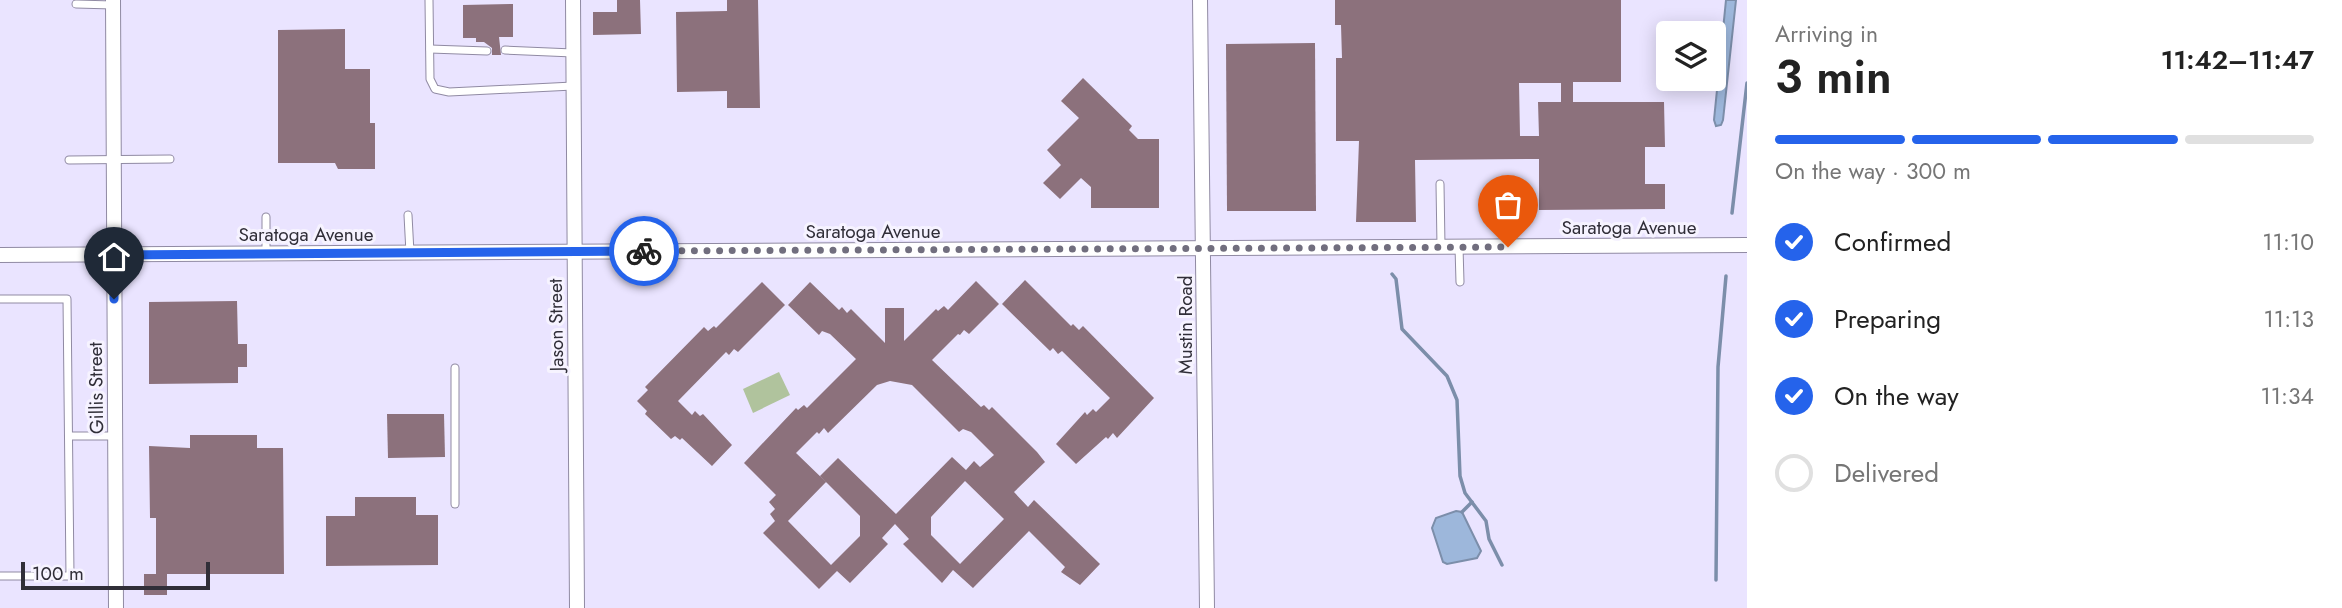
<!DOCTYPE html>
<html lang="en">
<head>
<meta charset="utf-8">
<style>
	:root { --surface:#fff; --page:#f2f2f2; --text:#222; --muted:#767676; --line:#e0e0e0; --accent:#2563eb }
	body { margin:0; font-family:Jost,sans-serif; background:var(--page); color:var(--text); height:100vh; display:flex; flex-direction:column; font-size:26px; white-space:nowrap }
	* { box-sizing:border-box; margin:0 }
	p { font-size:23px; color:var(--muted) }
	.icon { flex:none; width:38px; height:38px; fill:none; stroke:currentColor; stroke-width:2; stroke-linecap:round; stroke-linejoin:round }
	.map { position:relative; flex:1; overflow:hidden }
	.side { display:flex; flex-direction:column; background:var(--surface); width:595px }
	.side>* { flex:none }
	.buttons { position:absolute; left:1656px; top:21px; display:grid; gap:14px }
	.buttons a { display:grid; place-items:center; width:70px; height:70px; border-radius:7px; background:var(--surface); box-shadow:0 4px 18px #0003; font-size:35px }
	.scale { position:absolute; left:21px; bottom:18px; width:189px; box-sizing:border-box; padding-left:7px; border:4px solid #302e38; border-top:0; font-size:19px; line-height:24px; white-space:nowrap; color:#302e38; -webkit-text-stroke:5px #f6f3ff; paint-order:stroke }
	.pin { position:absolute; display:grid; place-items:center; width:60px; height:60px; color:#fff; margin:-72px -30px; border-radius:50% 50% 50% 0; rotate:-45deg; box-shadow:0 0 7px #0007 }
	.pin .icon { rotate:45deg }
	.courier { position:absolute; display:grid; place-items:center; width:70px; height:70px; margin:-35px; border:5px solid #2563eb; border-radius:50%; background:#fff; color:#222; box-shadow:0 2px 9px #0007 }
	.overview em { font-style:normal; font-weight:600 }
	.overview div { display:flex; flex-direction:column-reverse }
	.overview { display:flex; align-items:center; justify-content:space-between; height:119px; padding:0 28px }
	h1 { font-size:46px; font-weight:600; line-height:52px }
	.bar { display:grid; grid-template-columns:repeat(4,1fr); gap:10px 7px; align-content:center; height:84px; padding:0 28px }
	.bar i { height:9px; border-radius:5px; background:var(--line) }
	.bar .selected { background:var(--accent) }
	.bar p { grid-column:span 4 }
	ol { padding:0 28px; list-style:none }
	li { display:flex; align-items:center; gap:21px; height:77px }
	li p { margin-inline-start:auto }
	li .icon { padding:7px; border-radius:50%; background:var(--accent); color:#fff; stroke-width:4 }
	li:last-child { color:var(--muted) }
	li i { width:38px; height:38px; border:4px solid var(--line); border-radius:50% }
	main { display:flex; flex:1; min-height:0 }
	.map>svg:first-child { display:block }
</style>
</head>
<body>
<main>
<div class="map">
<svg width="1747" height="608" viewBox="0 0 1747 608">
	<rect width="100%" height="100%" fill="#eae4ff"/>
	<path fill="#b0c39d" d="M 779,372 L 790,395 L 753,413 L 743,389 Z"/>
	<g fill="#9db7db" stroke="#7c8eaa" stroke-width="2">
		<path d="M 1726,0 L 1736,0 L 1723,120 L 1721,125 L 1716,126 L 1714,120 Z"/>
		<path d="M 1456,511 L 1462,512 L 1481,551 L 1477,558 L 1447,564 L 1443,562 L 1432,528 L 1436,518 Z"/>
	</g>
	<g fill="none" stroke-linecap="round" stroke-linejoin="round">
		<g stroke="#7c8eaa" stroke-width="3.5">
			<path d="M 1732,213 L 1747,83"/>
			<path d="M 1392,274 L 1396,279 L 1402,329 L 1447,376 L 1457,400 L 1460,476 L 1465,493 L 1486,521 L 1489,539 L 1502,565"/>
			<path d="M 1462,512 L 1472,502"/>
			<path d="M 1716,580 L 1718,367 L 1726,276"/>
		</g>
	</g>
	<g fill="#8c717c" fill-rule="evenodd">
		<path d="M 617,0 L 640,0 L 641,34 L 593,35 L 593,12 L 617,12 Z"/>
		<path d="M 727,0 L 758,0 L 760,108 L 727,108 L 727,91 L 677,92 L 676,12 L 727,11 Z"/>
		<path d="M 1335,0 L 1621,0 L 1621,82 L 1573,82 L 1573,102 L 1664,102 L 1665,147 L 1645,147 L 1645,184 L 1665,184 L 1665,209 L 1539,210 L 1539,159 L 1415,160 L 1416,222 L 1356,222 L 1359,141 L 1336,141 L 1336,58 L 1342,58 L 1341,25 L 1335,25 ZM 1519,83 L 1561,83 L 1561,102 L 1538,102 L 1539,136 L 1520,136 Z"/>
		<path d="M 513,4 L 513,37 L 499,37 L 501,55 L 492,55 L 492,48 L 484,42 L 476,42 L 476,38 L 463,38 L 463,5 Z"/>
		<path d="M 345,29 L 345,69 L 370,69 L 370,123 L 375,123 L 375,169 L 338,169 L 335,163 L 278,163 L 278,30 Z"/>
		<path d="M 1315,43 L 1316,211 L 1227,211 L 1226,44 Z"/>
		<path d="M 1083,78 L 1132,126 L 1129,130 L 1138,139 L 1159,139 L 1159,208 L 1091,208 L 1091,187 L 1081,178 L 1060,199 L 1043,183 L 1061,165 L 1047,150 L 1079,118 L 1061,101 Z"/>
		<path d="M 1025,280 L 1071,326 L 1073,324 L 1079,330 L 1083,326 L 1154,398 L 1117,438 L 1113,433 L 1108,439 L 1106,437 L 1076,464 L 1056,444 L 1085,412 L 1087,415 L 1093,409 L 1096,412 L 1110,398 L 1062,351 L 1058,354 L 1053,348 L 1050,351 L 1002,304 Z"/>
		<path d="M 976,281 L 999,304 L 969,334 L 964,330 L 960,335 L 958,334 L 932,360 L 981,407 L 984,405 L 989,410 L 992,407 L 1037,452 L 1045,462 L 1014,492 L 1028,507 L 1034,500 L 1100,564 L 1080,585 L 1061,572 L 1065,567 L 1029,531 L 973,588 L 953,570 L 942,583 L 903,544 L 909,539 L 895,524 L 882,538 L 888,544 L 850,583 L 837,571 L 819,589 L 763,533 L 775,521 L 770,514 L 775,509 L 769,502 L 776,495 L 744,463 L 796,408 L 798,410 L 804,405 L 807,408 L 856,359 L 830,334 L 822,331 L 819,335 L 788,305 L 810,282 L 839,310 L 842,307 L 847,313 L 851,309 L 885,343 L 885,308 L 904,308 L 904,341 L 936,309 L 938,311 L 944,306 L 948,310 ZM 890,381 L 912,385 L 959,432 L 963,429 L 971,432 L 994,455 L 980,467 L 974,461 L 966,470 L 952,457 L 896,514 L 838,458 L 820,476 L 860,516 L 860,536 L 831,565 L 788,521 L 826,482 L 796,453 L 817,432 L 819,434 L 824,428 L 828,433 L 877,385 ZM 965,481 L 1004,519 L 960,564 L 931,535 L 931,517 Z"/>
		<path d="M 762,282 L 785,305 L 738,352 L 734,349 L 729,355 L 726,352 L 678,401 L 692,415 L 695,411 L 700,416 L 703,414 L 732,445 L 712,466 L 682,438 L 680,440 L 675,436 L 671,439 L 645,414 L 647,411 L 637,401 L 648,390 L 645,387 L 704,327 L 708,331 L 714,326 L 716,328 Z"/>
		<path d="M 237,301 L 238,344 L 247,344 L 247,367 L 238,367 L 238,383 L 149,384 L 149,302 Z"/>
		<path d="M 387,414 L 444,414 L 445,457 L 388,458 Z"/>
		<path d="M 190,435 L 257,435 L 257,448 L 283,448 L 284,574 L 167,574 L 167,595 L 144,595 L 144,574 L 156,574 L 156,518 L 150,518 L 149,446 L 190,448 Z"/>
		<path d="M 355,497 L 416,497 L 416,515 L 438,515 L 438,565 L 326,566 L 326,516 L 355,516 Z"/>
	</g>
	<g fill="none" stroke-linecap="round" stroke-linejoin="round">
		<g stroke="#908aa3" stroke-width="9">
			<g id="service">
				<path d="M 429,0 L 430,79 L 435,89 L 449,92 L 573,86"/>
				<path d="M 76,4 L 113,5"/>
				<path d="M 430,49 L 487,51"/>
				<path d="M 505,50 L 573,53"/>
				<path d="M 69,160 L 170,159"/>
				<path d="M 1440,184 L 1441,246"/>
				<path d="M 408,215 L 410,253"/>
				<path d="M 1459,247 L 1460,282"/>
				<path d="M 266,253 L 266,217"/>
				<path d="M 0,299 L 67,299 L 70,576 L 0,576"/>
				<path d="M 69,436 L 116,436"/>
				<path d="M 455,504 L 455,368"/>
			</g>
		</g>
		<g stroke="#908aa3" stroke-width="16">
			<g id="minor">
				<path d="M 113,0 L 116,608"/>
				<path d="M 573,0 L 577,608"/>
				<path d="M 1200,0 L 1207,608"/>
				<path d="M 0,255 L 1747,245"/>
			</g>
		</g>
		<use href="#service" stroke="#fff" stroke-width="7"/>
		<use href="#minor" stroke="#fff" stroke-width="14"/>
	</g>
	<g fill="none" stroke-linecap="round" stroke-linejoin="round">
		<path stroke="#716e7e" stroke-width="7" stroke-dasharray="0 12.6" d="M 644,251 L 1508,247"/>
		<path stroke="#2563eb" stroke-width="9" d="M 114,299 L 114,255 L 644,251"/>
	</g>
	<g text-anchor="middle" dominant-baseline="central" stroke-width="6" stroke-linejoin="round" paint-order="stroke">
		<g font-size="19" fill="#302e38" stroke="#f6f3ff">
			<text x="1629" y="227">Saratoga Avenue</text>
			<text x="873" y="231">Saratoga Avenue</text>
			<text x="306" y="234">Saratoga Avenue</text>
			<text transform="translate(556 325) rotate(-91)">Jason Street</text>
			<text transform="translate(1185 325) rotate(-90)">Mustin Road</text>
			<text transform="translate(96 388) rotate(-91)">Gillis Street</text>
		</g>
	</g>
</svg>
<div class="buttons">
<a><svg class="icon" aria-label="layers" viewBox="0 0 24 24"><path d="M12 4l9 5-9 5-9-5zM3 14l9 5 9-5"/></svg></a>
</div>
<div class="scale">100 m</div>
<div class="pin" style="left:1508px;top:247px;background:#ea580c"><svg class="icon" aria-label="bag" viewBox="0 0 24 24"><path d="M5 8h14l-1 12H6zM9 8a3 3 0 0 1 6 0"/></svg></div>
<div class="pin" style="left:114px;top:299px;background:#1f2937"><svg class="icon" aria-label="home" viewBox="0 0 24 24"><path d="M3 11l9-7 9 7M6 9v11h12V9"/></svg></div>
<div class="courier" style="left:644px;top:251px"><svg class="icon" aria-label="bike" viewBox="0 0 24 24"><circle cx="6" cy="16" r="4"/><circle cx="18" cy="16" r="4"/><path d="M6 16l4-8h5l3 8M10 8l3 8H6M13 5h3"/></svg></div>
</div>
<section class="side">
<div class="overview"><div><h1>3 min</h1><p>Arriving in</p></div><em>11:42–11:47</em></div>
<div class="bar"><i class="selected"></i><i class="selected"></i><i class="selected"></i><i></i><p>On the way · 300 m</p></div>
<ol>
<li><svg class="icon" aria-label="check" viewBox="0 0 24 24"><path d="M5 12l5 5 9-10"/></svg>Confirmed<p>11:10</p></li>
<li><svg class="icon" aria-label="check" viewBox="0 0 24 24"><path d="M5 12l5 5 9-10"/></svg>Preparing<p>11:13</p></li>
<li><svg class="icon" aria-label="check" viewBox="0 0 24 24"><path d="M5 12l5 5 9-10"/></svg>On the way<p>11:34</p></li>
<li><i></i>Delivered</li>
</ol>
</section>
</main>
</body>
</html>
